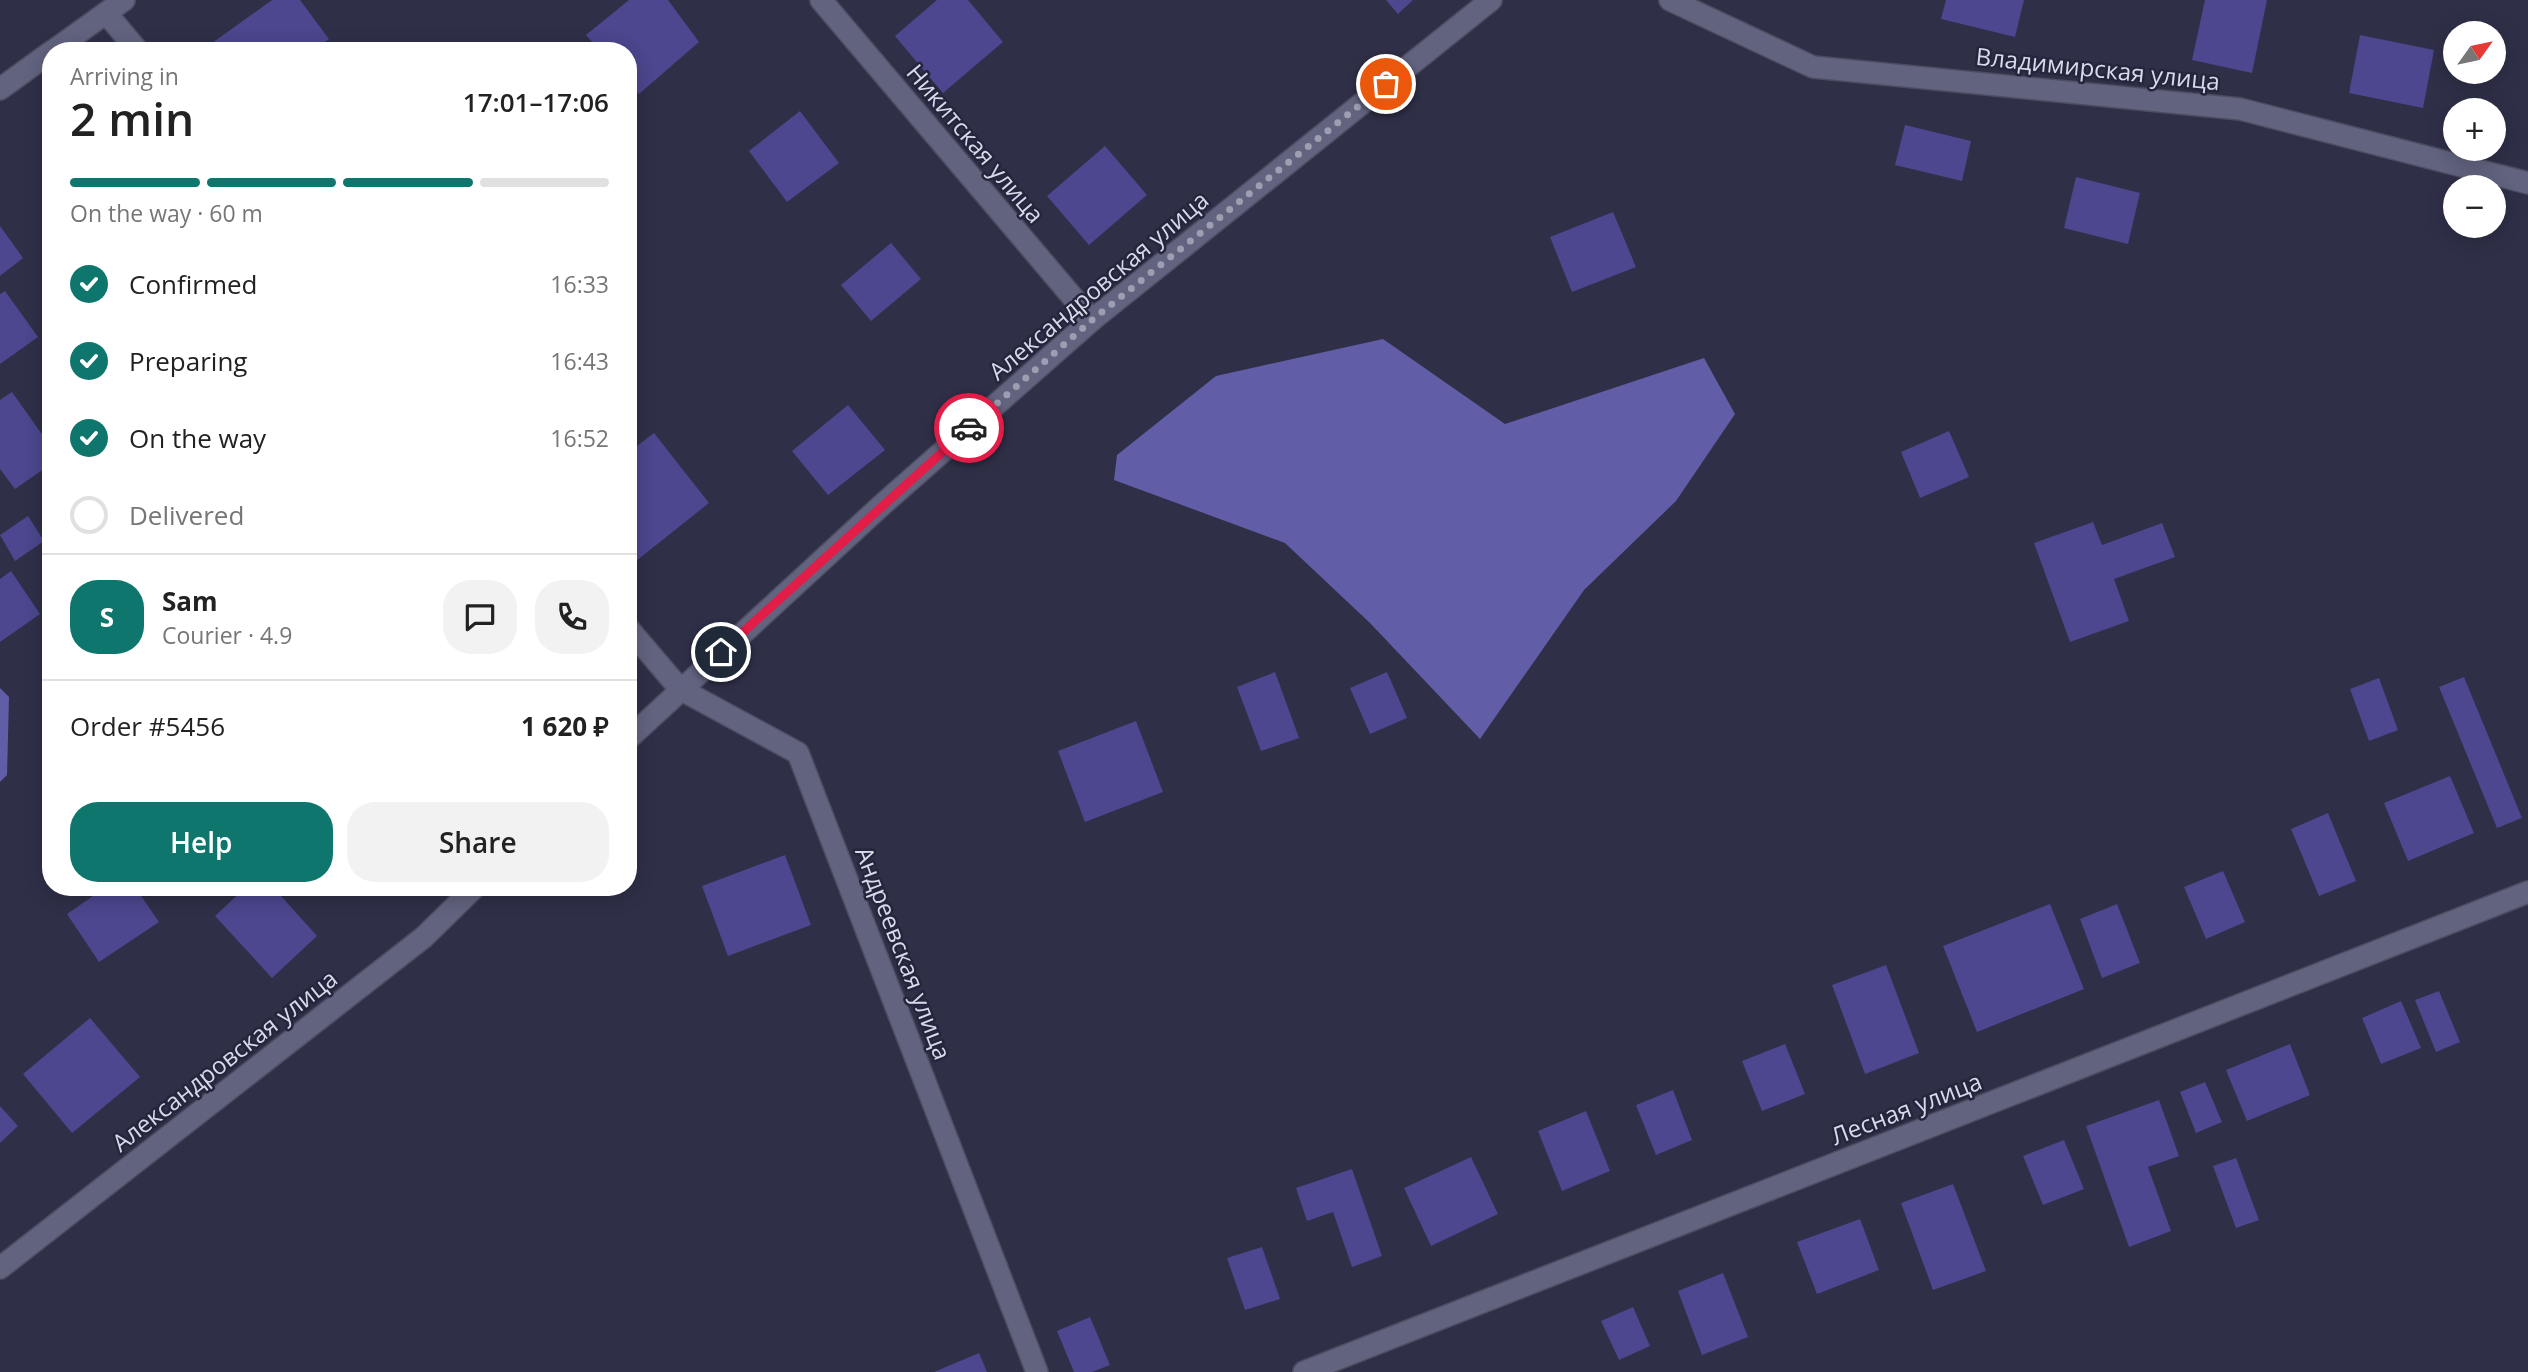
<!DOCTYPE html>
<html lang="en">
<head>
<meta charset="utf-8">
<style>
	:root { --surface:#fff; --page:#f2f2f2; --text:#222; --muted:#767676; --line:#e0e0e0; --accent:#0f766e }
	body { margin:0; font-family:"Open Sans",sans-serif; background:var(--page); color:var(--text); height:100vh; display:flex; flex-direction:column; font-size:26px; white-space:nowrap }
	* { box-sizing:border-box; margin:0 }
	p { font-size:23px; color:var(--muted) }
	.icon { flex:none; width:38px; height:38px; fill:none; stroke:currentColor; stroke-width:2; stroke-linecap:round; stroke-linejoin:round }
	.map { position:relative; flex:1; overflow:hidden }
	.panel { position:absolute; left:42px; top:42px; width:595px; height:854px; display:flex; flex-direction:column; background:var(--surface); border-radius:28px; box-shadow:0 4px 18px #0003 }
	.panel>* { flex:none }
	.needle { width:46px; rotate:57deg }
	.controls { position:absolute; left:2443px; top:21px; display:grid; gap:14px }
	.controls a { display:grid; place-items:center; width:63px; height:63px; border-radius:50%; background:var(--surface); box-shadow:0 4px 18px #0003; font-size:35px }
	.pin { position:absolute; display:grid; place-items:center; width:60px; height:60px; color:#fff; margin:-30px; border:4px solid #fff; border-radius:50%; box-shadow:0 2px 7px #0007 }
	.courier { position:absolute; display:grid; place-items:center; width:70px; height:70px; margin:-35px; border:5px solid #e11d48; border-radius:50%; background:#fff; color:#222; box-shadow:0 2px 9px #0007 }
	.overview em { font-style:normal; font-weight:600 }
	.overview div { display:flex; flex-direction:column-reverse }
	.overview { display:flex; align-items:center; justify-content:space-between; height:119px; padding:0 28px }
	h1 { font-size:46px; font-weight:600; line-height:52px }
	.bar { display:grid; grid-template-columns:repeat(4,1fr); gap:10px 7px; align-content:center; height:84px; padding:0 28px }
	.bar i { height:9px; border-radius:5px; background:var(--line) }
	.bar .current { background:var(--accent) }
	.bar p { grid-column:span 4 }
	.line { display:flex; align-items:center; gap:18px; padding:0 28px; border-top:2px solid var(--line) }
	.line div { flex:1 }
	.round { display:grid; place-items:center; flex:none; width:74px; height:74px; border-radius:28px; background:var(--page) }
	ol { padding:0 28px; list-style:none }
	li { display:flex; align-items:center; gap:21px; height:77px }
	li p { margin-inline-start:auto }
	li .icon { padding:7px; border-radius:50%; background:var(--accent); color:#fff; stroke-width:4 }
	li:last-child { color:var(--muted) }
	li i { width:38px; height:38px; border:4px solid var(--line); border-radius:50% }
	.action { display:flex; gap:14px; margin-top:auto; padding:14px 28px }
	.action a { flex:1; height:80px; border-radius:28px; background:var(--accent); color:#fff; font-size:28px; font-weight:600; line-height:80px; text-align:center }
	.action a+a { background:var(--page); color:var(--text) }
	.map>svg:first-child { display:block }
</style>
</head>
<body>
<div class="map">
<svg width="2528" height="1372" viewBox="0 0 2528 1372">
	<rect width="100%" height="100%" fill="#2f2f48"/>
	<g fill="#615ea7">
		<path d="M 1383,339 L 1505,424 L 1704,358 L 1735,414 L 1676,501 L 1584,590 L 1480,739 L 1370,623 L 1285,543 L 1114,480 L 1117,455 L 1216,376 Z"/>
		<path d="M 0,688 L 9,697 L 7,775 L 0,782 Z"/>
	</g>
	<g fill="#4c478e">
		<path d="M 272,0 L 300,0 L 329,39 L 312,51 L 201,51 Z"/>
		<path d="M 629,0 L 668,0 L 699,42 L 639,94 L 628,82 L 628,51 L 600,51 L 586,35 Z"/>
		<path d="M 937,0 L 968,0 L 1003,42 L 943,93 L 895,36 Z"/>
		<path d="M 1386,0 L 1413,0 L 1398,14 Z"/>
		<path d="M 1946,0 L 2024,0 L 2015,37 L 1941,19 Z"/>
		<path d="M 2205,0 L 2267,0 L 2252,73 L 2192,60 Z"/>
		<path d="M 2360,35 L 2434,50 L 2423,108 L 2349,93 Z"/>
		<path d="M 800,111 L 839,163 L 787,202 L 749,151 Z"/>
		<path d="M 1905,125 L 1971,141 L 1962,181 L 1895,165 Z"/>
		<path d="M 1105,146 L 1147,195 L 1089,245 L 1047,196 Z"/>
		<path d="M 2076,177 L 2140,193 L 2128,244 L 2064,228 Z"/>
		<path d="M 1613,212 L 1636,267 L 1572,292 L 1550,237 Z"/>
		<path d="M 0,226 L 23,258 L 0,276 Z"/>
		<path d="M 891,243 L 921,279 L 871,321 L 841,285 Z"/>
		<path d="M 5,291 L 38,337 L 0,364 L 0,294 Z"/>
		<path d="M 12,392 L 51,447 L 51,464 L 15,489 L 0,469 L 0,400 Z"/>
		<path d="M 848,405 L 885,450 L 828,495 L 792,451 Z"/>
		<path d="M 1949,431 L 1969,477 L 1920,498 L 1901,452 Z"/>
		<path d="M 654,433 L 709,503 L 636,561 L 628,552 L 628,453 Z"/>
		<path d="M 28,516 L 44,541 L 15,561 L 0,535 Z"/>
		<path d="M 2093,522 L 2102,545 L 2162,523 L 2175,557 L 2114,579 L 2129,621 L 2070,642 L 2034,543 Z"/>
		<path d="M 11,571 L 40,614 L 0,642 L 0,579 Z"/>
		<path d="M 1275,672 L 1299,738 L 1261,751 L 1237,687 Z"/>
		<path d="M 1387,672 L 1407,718 L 1370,734 L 1350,688 Z"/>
		<path d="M 2464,677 L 2522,818 L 2497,828 L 2439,687 Z"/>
		<path d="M 2379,678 L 2398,730 L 2369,741 L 2350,689 Z"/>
		<path d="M 1136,721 L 1163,792 L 1085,822 L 1058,751 Z"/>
		<path d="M 2450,776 L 2474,833 L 2408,861 L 2384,803 Z"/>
		<path d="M 2328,813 L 2356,881 L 2319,896 L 2291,829 Z"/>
		<path d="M 785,855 L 811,925 L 728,956 L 702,886 Z"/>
		<path d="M 2223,871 L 2245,922 L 2206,939 L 2184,887 Z"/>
		<path d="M 106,887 L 135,887 L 159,922 L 99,962 L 67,914 Z"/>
		<path d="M 246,887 L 273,887 L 317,936 L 272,978 L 215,916 Z"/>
		<path d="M 2050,904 L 2084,989 L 1977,1032 L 1943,946 Z"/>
		<path d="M 2117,904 L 2140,963 L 2102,978 L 2080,919 Z"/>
		<path d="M 1886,965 L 1919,1053 L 1865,1074 L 1832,985 Z"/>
		<path d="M 2439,991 L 2460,1042 L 2436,1052 L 2415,1000 Z"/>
		<path d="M 2401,1001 L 2421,1048 L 2381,1064 L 2362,1018 Z"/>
		<path d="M 90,1018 L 140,1077 L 72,1133 L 23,1074 Z"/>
		<path d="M 1785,1044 L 1805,1094 L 1762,1111 L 1742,1061 Z"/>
		<path d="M 2290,1044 L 2310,1095 L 2247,1121 L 2226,1070 Z"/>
		<path d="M 2205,1082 L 2222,1122 L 2196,1133 L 2180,1092 Z"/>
		<path d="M 1673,1090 L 1692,1140 L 1656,1155 L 1636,1105 Z"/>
		<path d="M 2159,1100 L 2179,1156 L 2148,1167 L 2171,1231 L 2129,1247 L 2086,1126 Z"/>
		<path d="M 0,1106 L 18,1126 L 0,1143 Z"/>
		<path d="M 1586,1111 L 1610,1171 L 1562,1191 L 1538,1131 Z"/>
		<path d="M 2064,1140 L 2084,1189 L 2043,1205 L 2023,1156 Z"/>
		<path d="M 1471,1157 L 1498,1214 L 1431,1246 L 1404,1188 Z"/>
		<path d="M 2236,1158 L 2259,1220 L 2236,1228 L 2213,1166 Z"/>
		<path d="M 1352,1169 L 1382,1256 L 1352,1267 L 1333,1212 L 1307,1221 L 1296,1188 Z"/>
		<path d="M 1953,1184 L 1986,1271 L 1933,1290 L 1901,1203 Z"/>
		<path d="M 1860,1219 L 1879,1270 L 1817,1294 L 1797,1242 Z"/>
		<path d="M 1262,1247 L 1280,1299 L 1245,1310 L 1227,1258 Z"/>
		<path d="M 1723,1273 L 1748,1337 L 1702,1355 L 1678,1291 Z"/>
		<path d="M 1633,1307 L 1650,1346 L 1619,1360 L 1601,1321 Z"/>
		<path d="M 1090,1317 L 1110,1365 L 1092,1372 L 1074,1372 L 1057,1331 Z"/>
		<path d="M 979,1353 L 987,1372 L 934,1372 Z"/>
	</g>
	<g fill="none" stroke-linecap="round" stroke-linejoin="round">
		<g stroke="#4d4d62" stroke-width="24">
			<g id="minor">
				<path d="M 821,0 L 1092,320"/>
				<path d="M 1670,0 L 1813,67 L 2240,109 L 2528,183"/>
				<path d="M 106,13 L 138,51"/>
				<path d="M 53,51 L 124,0"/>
				<path d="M 0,89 L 51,52"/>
				<path d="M 628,628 L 680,689 L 798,753 L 1037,1372"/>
				<path d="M 628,739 L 883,504 L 1092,320 L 1491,0"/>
				<path d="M 0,1268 L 424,937 L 475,887"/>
				<path d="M 1304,1372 L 2528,892"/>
			</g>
		</g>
		<use href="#minor" stroke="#62637f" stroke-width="21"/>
	</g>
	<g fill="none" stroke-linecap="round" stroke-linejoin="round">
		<path stroke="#9d9eb1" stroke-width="7" stroke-dasharray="0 12.6" d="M 969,428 L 1092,320 L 1386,84"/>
		<path stroke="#e11d48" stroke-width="9" d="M 721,652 L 969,428"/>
	</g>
	<g text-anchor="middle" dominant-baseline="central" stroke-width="5" stroke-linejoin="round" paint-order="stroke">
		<g font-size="24" fill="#d8d9e9" stroke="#25253e">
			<text transform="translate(2098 68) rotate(6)">Владимирская улица</text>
			<text transform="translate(976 143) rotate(50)">Никитская улица</text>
			<text transform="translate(1098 285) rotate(-40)">Александровская улица</text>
			<text transform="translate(904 953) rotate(69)">Андреевская улица</text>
			<text transform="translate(224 1060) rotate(-38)">Александровская улица</text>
			<text transform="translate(1906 1108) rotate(-21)">Лесная улица</text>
		</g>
	</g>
</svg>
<div class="controls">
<a><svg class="needle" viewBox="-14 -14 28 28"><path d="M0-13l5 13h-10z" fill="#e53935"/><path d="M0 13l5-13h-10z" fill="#767676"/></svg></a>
<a>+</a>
<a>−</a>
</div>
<div class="pin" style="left:1386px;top:84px;background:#ea580c"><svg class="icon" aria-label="bag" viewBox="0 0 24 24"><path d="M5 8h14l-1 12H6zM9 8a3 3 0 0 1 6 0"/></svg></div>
<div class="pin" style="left:721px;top:652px;background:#1f2937"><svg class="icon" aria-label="home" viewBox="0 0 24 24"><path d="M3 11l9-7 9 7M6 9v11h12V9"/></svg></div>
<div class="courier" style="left:969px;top:428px"><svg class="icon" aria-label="car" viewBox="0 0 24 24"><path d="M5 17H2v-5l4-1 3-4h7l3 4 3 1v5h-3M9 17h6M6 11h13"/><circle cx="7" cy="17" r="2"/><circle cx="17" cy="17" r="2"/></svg></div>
<section class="panel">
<div class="overview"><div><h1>2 min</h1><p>Arriving in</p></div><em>17:01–17:06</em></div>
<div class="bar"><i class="current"></i><i class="current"></i><i class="current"></i><i></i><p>On the way · 60 m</p></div>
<ol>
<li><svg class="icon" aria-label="check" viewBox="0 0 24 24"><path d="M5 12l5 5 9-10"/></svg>Confirmed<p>16:33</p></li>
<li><svg class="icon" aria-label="check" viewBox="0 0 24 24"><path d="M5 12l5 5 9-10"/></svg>Preparing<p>16:43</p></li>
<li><svg class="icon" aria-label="check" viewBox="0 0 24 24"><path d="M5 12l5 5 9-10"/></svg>On the way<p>16:52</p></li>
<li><i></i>Delivered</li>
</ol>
<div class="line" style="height:126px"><b class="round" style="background:var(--accent);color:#fff">S</b><div><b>Sam</b><p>Courier · 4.9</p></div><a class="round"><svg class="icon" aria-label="chat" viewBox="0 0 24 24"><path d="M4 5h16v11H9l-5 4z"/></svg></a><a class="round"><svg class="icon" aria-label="phone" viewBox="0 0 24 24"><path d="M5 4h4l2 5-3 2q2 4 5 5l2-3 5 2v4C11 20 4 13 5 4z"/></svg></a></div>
<div class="line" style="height:91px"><div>Order #5456</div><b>1 620 ₽</b></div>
<div class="action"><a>Help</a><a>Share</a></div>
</section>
</div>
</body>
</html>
